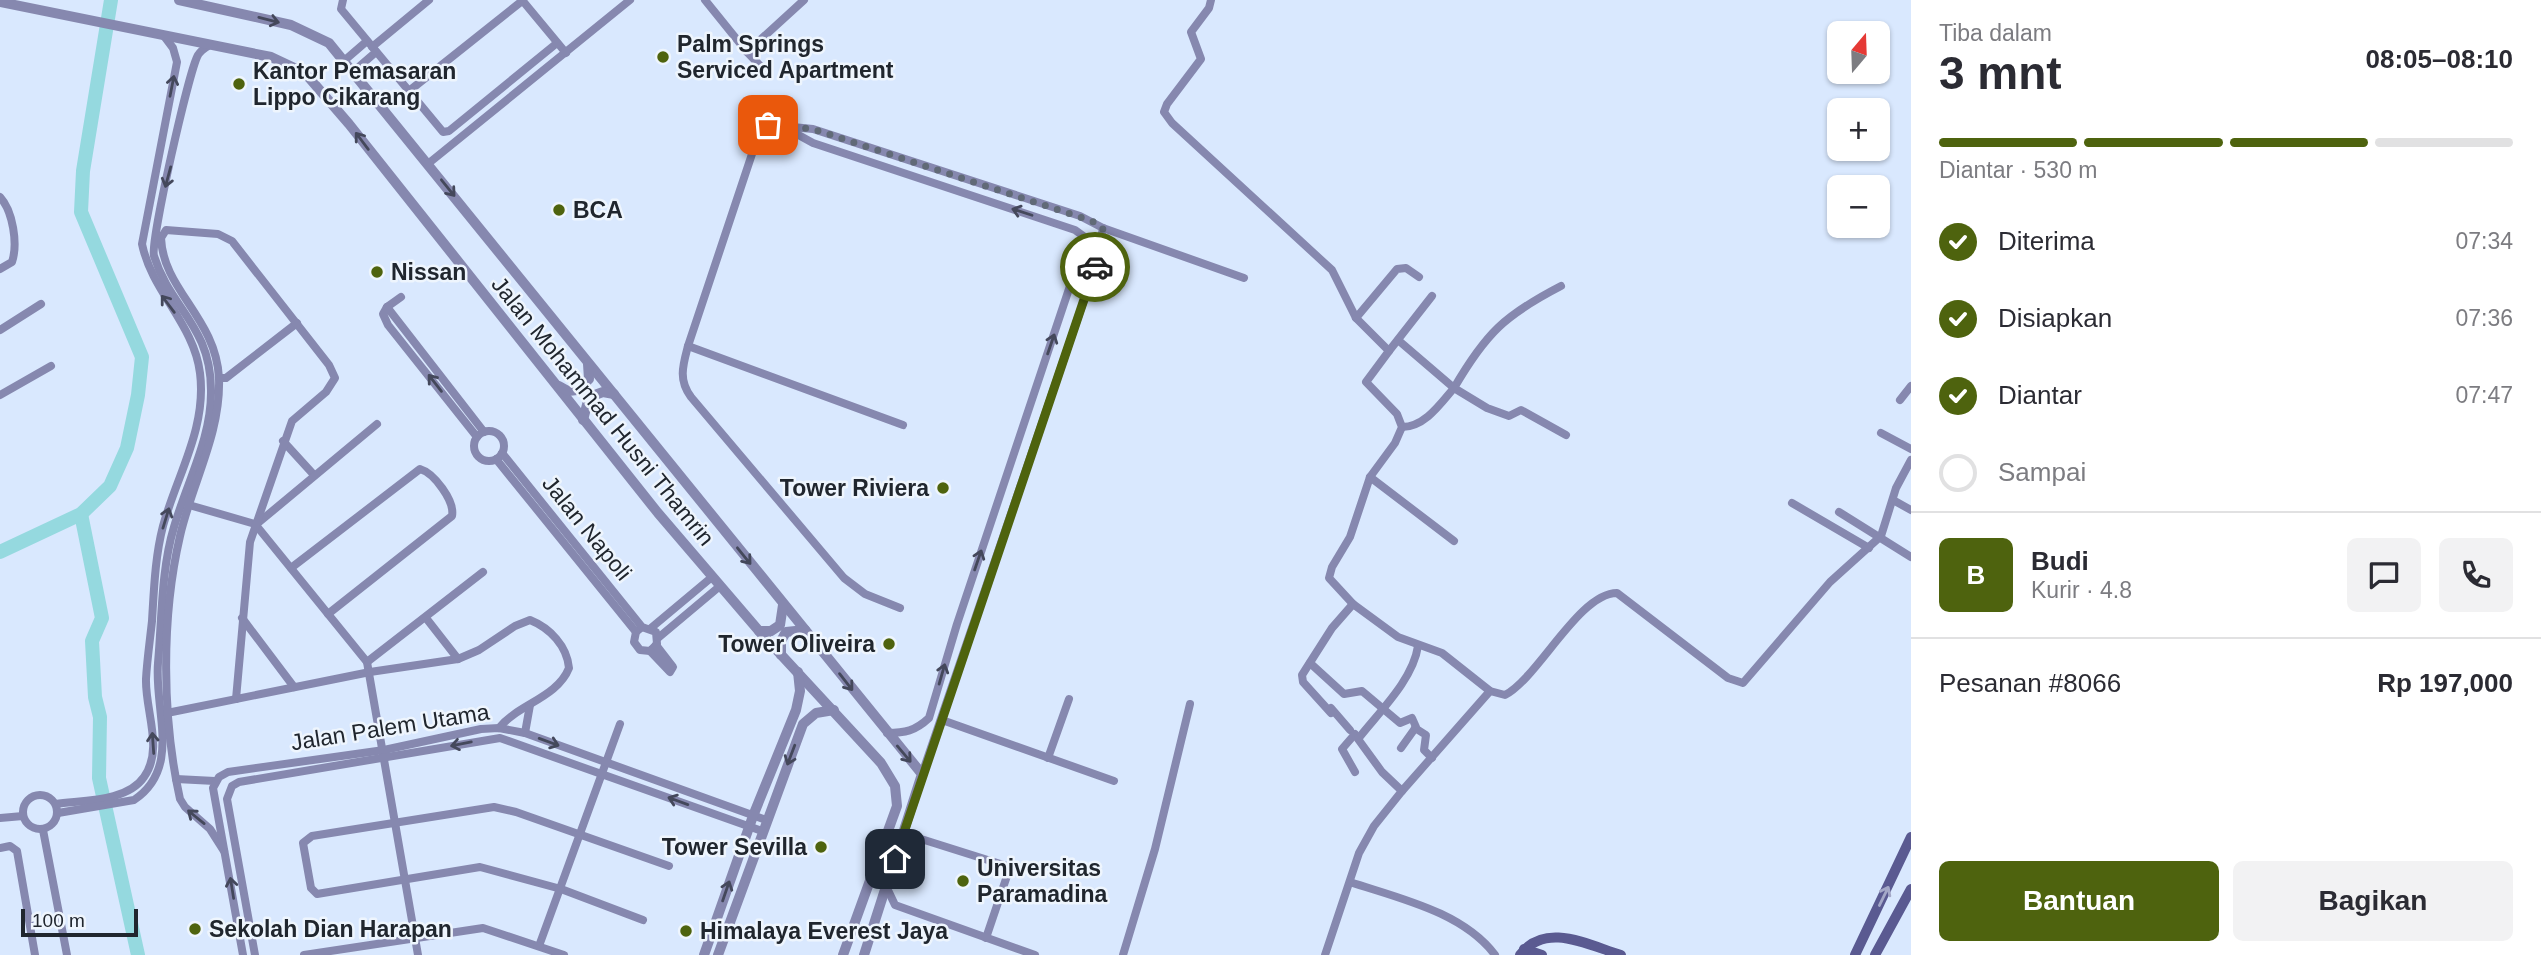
<!DOCTYPE html>
<html lang="id">
<head>
<meta charset="utf-8">
<style>
	:root { --surface:#fff; --page:#f2f2f3; --text:#2b2b33; --muted:#7c7c81; --line:#e1e1e2; --accent:#4e630e }
	body { margin:0; font-family:Helvetica,sans-serif; background:var(--page); color:var(--text); height:100vh; display:flex; flex-direction:column; font-size:26px; white-space:nowrap }
	* { box-sizing:border-box; margin:0 }
	p { font-size:23px; color:var(--muted) }
	.icon { flex:none; width:38px; height:38px; fill:none; stroke:currentColor; stroke-width:2; stroke-linecap:round; stroke-linejoin:round }
	.map { position:relative; flex:1; overflow:hidden }
	.panel { display:flex; flex-direction:column; background:var(--surface); width:630px }
	.panel>* { flex:none }
	.needle { width:46px; rotate:19deg }
	.buttons { position:absolute; left:1827px; top:21px; display:grid; gap:14px }
	.buttons a { display:grid; place-items:center; width:63px; height:63px; border-radius:10px; background:var(--surface); box-shadow:0 2px 5px #0004; font-size:35px }
	.scale { position:absolute; left:21px; bottom:18px; width:117px; box-sizing:border-box; padding-left:7px; border:4px solid #20262e; border-top:0; font-size:19px; line-height:24px; white-space:nowrap; color:#20262e; -webkit-text-stroke:5px #eef5fd; paint-order:stroke }
	.pin { position:absolute; display:grid; place-items:center; width:60px; height:60px; color:#fff; margin:-30px; border-radius:14px; box-shadow:0 4px 10px #0006 }
	.courier { position:absolute; display:grid; place-items:center; width:70px; height:70px; margin:-35px; border:5px solid #4e630e; border-radius:50%; background:#fff; color:#222; box-shadow:0 2px 9px #0007 }
	.overview em { font-style:normal; font-weight:700 }
	.overview div { display:flex; flex-direction:column-reverse }
	.overview { display:flex; align-items:center; justify-content:space-between; height:119px; padding:0 28px }
	h1 { font-size:46px; font-weight:700; line-height:52px }
	.bar { display:grid; grid-template-columns:repeat(4,1fr); gap:10px 7px; align-content:center; height:84px; padding:0 28px }
	.bar i { height:9px; border-radius:5px; background:var(--line) }
	.bar .active { background:var(--accent) }
	.bar p { grid-column:span 4 }
	.line { display:flex; align-items:center; gap:18px; padding:0 28px; border-top:2px solid var(--line) }
	.line div { flex:1 }
	.round { display:grid; place-items:center; flex:none; width:74px; height:74px; border-radius:10px; background:var(--page) }
	ol { padding:0 28px; list-style:none }
	li { display:flex; align-items:center; gap:21px; height:77px }
	li p { margin-inline-start:auto }
	li .icon { padding:7px; border-radius:50%; background:var(--accent); color:#fff; stroke-width:4 }
	li:last-child { color:var(--muted) }
	li i { width:38px; height:38px; border:4px solid var(--line); border-radius:50% }
	.primary-button { display:flex; gap:14px; margin-top:auto; padding:14px 28px }
	.primary-button a { flex:1; height:80px; border-radius:10px; background:var(--accent); color:#fff; font-size:28px; font-weight:700; line-height:80px; text-align:center }
	.primary-button a+a { background:var(--page); color:var(--text) }
	main { display:flex; flex:1; min-height:0 }
	.map>svg:first-child { display:block }
</style>
</head>
<body>
<main>
<div class="map">
<svg width="1911" height="955" viewBox="0 0 1911 955">
	<rect width="100%" height="100%" fill="#d9e8fe"/>
	<g fill="none" stroke-linecap="round" stroke-linejoin="round">
		<g stroke="#95d9df" stroke-width="14">
			<path d="M 81,514 L 102,618 L 92,641 L 95,697 L 100,717 L 99,778 L 138,955"/>
			<path d="M 0,552 L 81,514 L 110,486 L 127,448 L 138,395 L 142,357 L 81,212 L 83,171 L 111,0"/>
		</g>
		<g stroke="#8688af" stroke-width="8">
			<path d="M 343,0 L 341,9 L 443,132 L 449,131 L 557,43"/>
			<path d="M 522,0 L 566,53"/>
			<path d="M 705,0 L 747,52 L 804,0"/>
			<path d="M 1211,0 L 1209,8 L 1191,32 L 1201,59 L 1167,104 L 1164,112 L 1172,123 L 1332,270 L 1356,318 L 1389,351 L 1366,382 L 1397,414 L 1402,427 L 1395,443 L 1370,477 L 1350,537 L 1332,567 L 1329,578 L 1353,604 L 1398,637 L 1442,653 L 1490,691 L 1505,695 C 1538,678 1579,593 1617,593 L 1728,678 L 1743,683 L 1830,582 L 1881,536 L 1896,488 L 1911,460"/>
			<path d="M 372,47 L 429,0"/>
			<path d="M 747,52 L 768,74"/>
			<path d="M 345,60 L 367,41"/>
			<path d="M 354,71 L 376,52"/>
			<path d="M 409,91 L 522,1"/>
			<path d="M 784,127 L 813,143 L 1075,230 L 1086,238 L 957,624 L 929,718 C 915,731 905,733 887,733"/>
			<path d="M 429,163 L 630,0"/>
			<path d="M 0,197 C 13,211 18,244 12,262 L 0,269"/>
			<path d="M 1561,286 C 1505,315 1486,333 1454,388 L 1487,408 L 1509,416 L 1521,410 L 1566,435"/>
			<path d="M 387,307 L 401,297"/>
			<path d="M 1356,318 L 1397,269 L 1406,268 L 1419,277"/>
			<path d="M 0,330 L 41,304"/>
			<path d="M 1398,340 L 1454,388 C 1441,403 1425,427 1402,427"/>
			<path d="M 688,346 L 903,425"/>
			<path d="M 1389,351 L 1432,296"/>
			<path d="M 219,378 L 226,378 L 297,323"/>
			<path d="M 0,395 L 51,366"/>
			<path d="M 1900,400 L 1911,386"/>
			<circle cx="489" cy="446" r="15"/>
			<path d="M 1881,433 L 1911,449"/>
			<path d="M 477,437 L 388,325 L 383,314 L 387,307 L 484,432"/>
			<path d="M 283,441 L 314,475"/>
			<path d="M 502,453 L 642,627 L 656,632 L 657,644 L 650,651 L 640,650 L 634,642 L 636,632 L 642,627"/>
			<path d="M 496,459 L 636,632"/>
			<path d="M 1370,477 L 1454,541"/>
			<path d="M 1893,500 L 1911,510"/>
			<path d="M 1792,503 L 1869,548"/>
			<path d="M 189,505 L 255,524 L 367,662 L 418,955"/>
			<path d="M 1839,512 L 1911,557"/>
			<path d="M 258,523 L 377,424"/>
			<path d="M 291,568 L 420,469 C 434,473 455,501 452,516 L 328,614"/>
			<path d="M 900,608 L 865,594 L 844,578 L 691,397 C 678,380 683,365 688,346 L 760,130 L 772,125 L 813,129 L 1080,216 L 1103,228 L 1244,278"/>
			<path d="M 242,618 L 294,687"/>
			<path d="M 426,618 L 458,659"/>
			<path d="M 651,628 L 712,577"/>
			<path d="M 658,638 L 720,586"/>
			<path d="M 650,651 L 670,672 L 673,667 L 656,645"/>
			<path d="M 367,662 L 483,572"/>
			<path d="M 1310,663 L 1344,694 L 1362,691 L 1400,723 L 1412,718 L 1416,727 L 1401,748"/>
			<path d="M 1331,708 L 1350,730"/>
			<path d="M 167,713 L 370,672 L 458,659 L 479,650 L 515,626 L 530,620 C 550,628 567,646 569,668 C 557,698 518,704 499,728"/>
			<path d="M 1331,713 L 1303,682 L 1302,675 L 1332,628 L 1353,604"/>
			<path d="M 942,720 L 1114,781"/>
			<path d="M 1415,728 L 1426,735 L 1424,750 L 1432,758"/>
			<path d="M 525,733 L 530,705"/>
			<path d="M 1355,734 L 1342,749 L 1355,772"/>
			<path d="M 1048,758 L 1069,699"/>
			<path d="M 922,774 L 1096,265 L 1103,228"/>
			<path d="M 176,779 L 215,781"/>
			<path d="M 1402,791 L 1490,691"/>
			<circle cx="40" cy="812" r="17"/>
			<path d="M 56,804 C 83,800 127,802 144,777 C 164,749 145,711 146,679 C 147,660 150,640 152,621 C 154,589 155,557 163,526 C 177,475 207,428 200,373 C 194,324 152,292 142,244 L 177,62 L 173,48 L 164,36"/>
			<path d="M 58,813 L 134,800 C 182,768 154,711 158,663 C 162,619 161,570 174,527 C 187,482 212,437 211,390 C 211,326 170,308 154,256 C 150,242 189,71 198,55 C 201,50 205,48 210,45"/>
			<path d="M 0,818 L 23,816"/>
			<path d="M 43,830 L 67,955"/>
			<path d="M 918,838 L 1010,867 L 986,938"/>
			<path d="M 0,848 L 10,846 L 17,851 L 35,955"/>
			<path d="M 224,851 L 210,829 L 185,807 L 180,799 C 162,718 161,618 180,536 C 192,483 221,434 219,378 C 216,318 163,290 161,238 L 166,230 L 218,234 L 232,241 L 329,365 L 335,378 L 326,392 L 292,421 L 250,542 L 236,699"/>
			<path d="M 1350,882 C 1398,898 1463,912 1495,955"/>
			<path d="M 886,886 L 895,905 L 1035,955"/>
			<path d="M 643,920 L 561,889 L 480,867 L 317,894 L 311,888 L 303,843 L 312,836 L 494,807 L 516,812 L 669,866"/>
			<path d="M 539,946 L 620,724"/>
			<path d="M 243,955 L 213,788 L 219,777 L 228,772 L 384,750 L 481,729 L 499,728 L 525,733 L 766,820"/>
			<path d="M 255,955 L 227,799 L 232,786 L 239,782 L 500,738 L 762,831"/>
			<path d="M 304,955 L 483,928 L 564,955"/>
			<path d="M 1123,955 L 1155,849 L 1190,704"/>
			<path d="M 1325,955 L 1359,853 L 1374,826 L 1402,791 L 1382,772 L 1358,739 C 1379,712 1413,680 1418,646"/>
		</g>
		<g stroke="#8688af" stroke-width="10">
			<path d="M 179,0 L 291,25 L 329,43 L 922,774 L 864,955"/>
			<path d="M 0,2 L 271,57 L 305,73 L 349,124 L 658,513 L 759,631 L 881,763 L 895,786 L 897,806 L 843,955"/>
			<path d="M 559,386 L 568,391 L 577,390 L 589,379 L 588,364"/>
			<path d="M 583,420 L 589,397 L 603,392 L 614,394"/>
			<path d="M 759,631 L 771,631 L 780,625 L 783,605"/>
			<path d="M 781,655 L 781,641 L 786,632 L 805,630"/>
			<path d="M 704,955 L 753,816 L 796,710 L 800,691 L 798,672"/>
			<path d="M 718,955 L 803,724 L 816,713 L 834,710"/>
		</g>
		<g stroke="#5a5a91" stroke-width="10">
			<path d="M 1524,949 L 1542,955"/>
			<path d="M 1520,955 C 1545,921 1588,945 1621,955"/>
			<path d="M 1855,955 L 1911,837"/>
			<path d="M 1875,955 L 1911,889"/>
		</g>
	</g>
	<defs><path id="oneway-shaft" d="M-6 0H5M1.5-3L5.5 0L1.5 3" fill="none" stroke-width="1.6" stroke-linecap="round" stroke-linejoin="round" transform="scale(1.75)"/></defs>
	<g stroke="#44485b">
		<use href="#oneway-shaft" transform="translate(269 20) rotate(14)"/>
		<use href="#oneway-shaft" transform="translate(172 86) rotate(-79)"/>
		<use href="#oneway-shaft" transform="translate(362 141) rotate(-127)"/>
		<use href="#oneway-shaft" transform="translate(168 177) rotate(105)"/>
		<use href="#oneway-shaft" transform="translate(448 188) rotate(51)"/>
		<use href="#oneway-shaft" transform="translate(1022 212) rotate(-162)"/>
		<use href="#oneway-shaft" transform="translate(168 304) rotate(-127)"/>
		<use href="#oneway-shaft" transform="translate(1051 344) rotate(-71)"/>
		<use href="#oneway-shaft" transform="translate(435 383) rotate(-128)"/>
		<use href="#oneway-shaft" transform="translate(166 518) rotate(-73)"/>
		<use href="#oneway-shaft" transform="translate(744 556) rotate(51)"/>
		<use href="#oneway-shaft" transform="translate(978 560) rotate(-71)"/>
		<use href="#oneway-shaft" transform="translate(942 674) rotate(-74)"/>
		<use href="#oneway-shaft" transform="translate(846 682) rotate(52)"/>
		<use href="#oneway-shaft" transform="translate(549 742) rotate(20)"/>
		<use href="#oneway-shaft" transform="translate(153 743) rotate(-94)"/>
		<use href="#oneway-shaft" transform="translate(461 744) rotate(169)"/>
		<use href="#oneway-shaft" transform="translate(904 754) rotate(50)"/>
		<use href="#oneway-shaft" transform="translate(791 755) rotate(111)"/>
		<use href="#oneway-shaft" transform="translate(678 801) rotate(-160)"/>
		<use href="#oneway-shaft" transform="translate(196 817) rotate(-141)"/>
		<use href="#oneway-shaft" transform="translate(232 888) rotate(-99)"/>
		<use href="#oneway-shaft" transform="translate(726 891) rotate(-71)"/>
	</g>
	<use stroke="#a4a8c7" href="#oneway-shaft" transform="translate(1884 896) rotate(-64)"/>
	<g fill="none" stroke-linecap="round" stroke-linejoin="round">
		<path stroke="#616a77" stroke-width="7" stroke-dasharray="0 12.6" d="M 768,125 L 813,129 L 1092,221 L 1102,227 L 1104,232 L 1095,267"/>
		<path stroke="#4e630e" stroke-width="9" d="M 895,859 L 1095,267"/>
	</g>
	<g fill="#4e630e" stroke="#eef5fd" stroke-width="2.5">
		<circle cx="663" cy="57" r="7"/>
		<circle cx="239" cy="84" r="7"/>
		<circle cx="559" cy="210" r="7"/>
		<circle cx="377" cy="272" r="7"/>
		<circle cx="943" cy="488" r="7"/>
		<circle cx="889" cy="644" r="7"/>
		<circle cx="821" cy="847" r="7"/>
		<circle cx="963" cy="881" r="7"/>
		<circle cx="195" cy="929" r="7"/>
		<circle cx="686" cy="931" r="7"/>
	</g>
	<g text-anchor="middle" dominant-baseline="central" stroke-width="5" stroke-linejoin="round" paint-order="stroke">
		<g font-size="23" font-weight="bold" fill="#20262e" stroke="#eef5fd" text-anchor="start">
			<text x="677" y="44">Palm Springs<tspan x="677" dy="26">Serviced Apartment</tspan></text>
			<text x="253" y="71">Kantor Pemasaran<tspan x="253" dy="26">Lippo Cikarang</tspan></text>
			<text x="573" y="210">BCA</text>
			<text x="391" y="272">Nissan</text>
			<text x="929" y="488" text-anchor="end">Tower Riviera</text>
			<text x="875" y="644" text-anchor="end">Tower Oliveira</text>
			<text x="807" y="847" text-anchor="end">Tower Sevilla</text>
			<text x="977" y="868">Universitas<tspan x="977" dy="26">Paramadina</tspan></text>
			<text x="209" y="929">Sekolah Dian Harapan</text>
			<text x="700" y="931">Himalaya Everest Jaya</text>
		</g>
		<g font-size="23" fill="#20262e" stroke="#eef5fd">
			<text transform="translate(603 411) rotate(51)">Jalan Mohammad Husni Thamrin</text>
			<text transform="translate(587 528) rotate(51)">Jalan Napoli</text>
			<text transform="translate(390 727) rotate(-9)">Jalan Palem Utama</text>
		</g>
	</g>
</svg>
<div class="buttons">
<a><svg class="needle" viewBox="-14 -14 28 28"><path d="M0-13l5 13h-10z" fill="#e53935"/><path d="M0 13l5-13h-10z" fill="#7c7c81"/></svg></a>
<a>+</a>
<a>−</a>
</div>
<div class="scale">100 m</div>
<div class="pin" style="left:768px;top:125px;background:#ea580c"><svg class="icon" aria-label="bag" viewBox="0 0 24 24"><path d="M5 8h14l-1 12H6zM9 8a3 3 0 0 1 6 0"/></svg></div>
<div class="pin" style="left:895px;top:859px;background:#1f2937"><svg class="icon" aria-label="home" viewBox="0 0 24 24"><path d="M3 11l9-7 9 7M6 9v11h12V9"/></svg></div>
<div class="courier" style="left:1095px;top:267px"><svg class="icon" aria-label="car" viewBox="0 0 24 24"><path d="M5 17H2v-5l4-1 3-4h7l3 4 3 1v5h-3M9 17h6M6 11h13"/><circle cx="7" cy="17" r="2"/><circle cx="17" cy="17" r="2"/></svg></div>
</div>
<section class="panel">
<div class="overview"><div><h1>3 mnt</h1><p>Tiba dalam</p></div><em>08:05–08:10</em></div>
<div class="bar"><i class="active"></i><i class="active"></i><i class="active"></i><i></i><p>Diantar · 530 m</p></div>
<ol>
<li><svg class="icon" aria-label="check" viewBox="0 0 24 24"><path d="M5 12l5 5 9-10"/></svg>Diterima<p>07:34</p></li>
<li><svg class="icon" aria-label="check" viewBox="0 0 24 24"><path d="M5 12l5 5 9-10"/></svg>Disiapkan<p>07:36</p></li>
<li><svg class="icon" aria-label="check" viewBox="0 0 24 24"><path d="M5 12l5 5 9-10"/></svg>Diantar<p>07:47</p></li>
<li><i></i>Sampai</li>
</ol>
<div class="line" style="height:126px"><b class="round" style="background:var(--accent);color:#fff">B</b><div><b>Budi</b><p>Kurir · 4.8</p></div><a class="round"><svg class="icon" aria-label="chat" viewBox="0 0 24 24"><path d="M4 5h16v11H9l-5 4z"/></svg></a><a class="round"><svg class="icon" aria-label="phone" viewBox="0 0 24 24"><path d="M5 4h4l2 5-3 2q2 4 5 5l2-3 5 2v4C11 20 4 13 5 4z"/></svg></a></div>
<div class="line" style="height:91px"><div>Pesanan #8066</div><b>Rp 197,000</b></div>
<div class="primary-button"><a>Bantuan</a><a>Bagikan</a></div>
</section>
</main>
</body>
</html>
